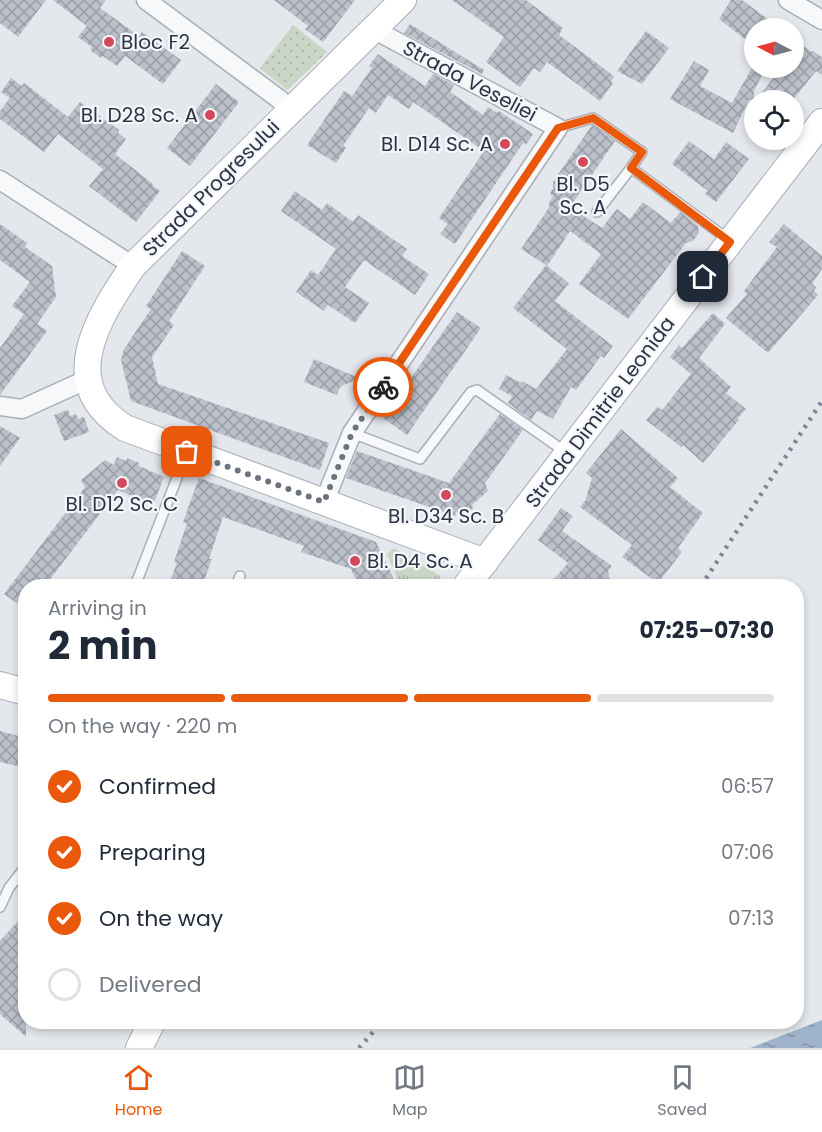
<!DOCTYPE html>
<html lang="en">
<head>
<meta charset="utf-8">
<style>
	:root { --surface:#fff; --page:#f6f6f7; --text:#1f2937; --muted:#747a83; --line:#e0e1e3; --accent:#ea580c }
	body { margin:0; font-family:Poppins,sans-serif; background:var(--page); color:var(--text); height:100vh; display:flex; flex-direction:column; font-size:22px; white-space:nowrap }
	* { box-sizing:border-box; margin:0 }
	p { font-size:20px; color:var(--muted) }
	.icon { flex:none; width:33px; height:33px; fill:none; stroke:currentColor; stroke-width:2; stroke-linecap:round; stroke-linejoin:round }
	.map { position:relative; flex:1; overflow:hidden }
	.side { position:absolute; left:18px; top:579px; width:786px; height:450px; display:flex; flex-direction:column; background:var(--surface); border-radius:24px; box-shadow:0 3px 9px #0003 }
	.side>* { flex:none }
	.needle { width:39px; rotate:276deg }
	.fabs { position:absolute; left:744px; top:18px; display:grid; gap:12px }
	.fabs a { display:grid; place-items:center; width:60px; height:60px; border-radius:50%; background:var(--surface); box-shadow:0 3px 9px #0003; font-size:30px }
	.pin { position:absolute; display:grid; place-items:center; width:51px; height:51px; color:#fff; margin:-26px; border-radius:12px; box-shadow:0 3px 9px #0006 }
	.courier { position:absolute; display:grid; place-items:center; width:60px; height:60px; margin:-30px; border:4px solid #ea580c; border-radius:50%; background:#fff; color:#222; box-shadow:0 2px 8px #0007 }
	.head em { font-style:normal; font-weight:700 }
	.head div { display:flex; flex-direction:column-reverse }
	.head { display:flex; align-items:center; justify-content:space-between; height:102px; padding:0 30px }
	h1 { font-size:39px; font-weight:700; line-height:45px }
	.bar { display:grid; grid-template-columns:repeat(4,1fr); gap:9px 6px; align-content:center; height:72px; padding:0 30px }
	.bar i { height:8px; border-radius:4px; background:var(--line) }
	.bar .current { background:var(--accent) }
	.bar p { grid-column:span 4 }
	ol { padding:0 30px; list-style:none }
	li { display:flex; align-items:center; gap:18px; height:66px }
	li p { margin-inline-start:auto }
	li .icon { padding:6px; border-radius:50%; background:var(--accent); color:#fff; stroke-width:4 }
	li:last-child { color:var(--muted) }
	li i { width:33px; height:33px; border:3px solid var(--line); border-radius:50% }
	.tabs { display:flex; justify-content:space-around; align-items:center; height:84px; border-top:2px solid var(--line); background:var(--surface); font-size:16px; color:var(--muted) }
	.tabs a { display:grid; justify-items:center; gap:3px }
	.tabs .current { color:var(--accent) }
	.map>svg:first-child { display:block }
</style>
</head>
<body>
<div class="map">
<svg width="822" height="1048" viewBox="0 0 822 1048">
	<defs>
		<pattern id="grass-tufts" width="24" height="20" patternUnits="userSpaceOnUse" patternTransform="scale(1.5)"><rect width="24" height="20" fill="#c9d6c5"/><path d="M3 7l-1-3M5 7V3M7 7l1-3M15 17l-1-3M17 17v-4M19 17l1-3" fill="none" stroke="#adb8ab"/></pattern>
		<pattern id="park-dots" width="8" height="8" patternUnits="userSpaceOnUse" patternTransform="scale(1.5)"><rect width="8" height="8" fill="#c9d6c5"/><path d="M2 2h.1M6 6h.1" fill="none" stroke="#adb8ab" stroke-width="1.8" stroke-linecap="round"/></pattern>
		<pattern id="water-ripples" width="26" height="14" patternUnits="userSpaceOnUse" patternTransform="scale(1.5)"><rect width="26" height="14" fill="#9fb4cc"/><path d="M2 4q2-2 4 0t4 0M15 11q2-2 4 0t4 0" fill="none" stroke="#8293a7"/></pattern>
		<pattern id="building-cross-hatch" width="8" height="8" patternUnits="userSpaceOnUse" patternTransform="scale(1.5)"><rect width="8" height="8" fill="#bbc0ca"/><path d="M0 0l8 8M0 8l8-8" fill="none" stroke="#989da6"/></pattern>
	</defs>
	<rect width="100%" height="100%" fill="#e4e7ec"/>
	<path fill="url(#grass-tufts)" d="M 394,548 L 439,575 L 441,580 L 435,586 L 398,586 L 396,575 L 387,554 Z"/>
	<path fill="url(#park-dots)" d="M 293,25 L 327,52 L 287,90 L 260,68 Z"/>
	<path fill="url(#water-ripples)" d="M 822,1020 L 822,1048 L 750,1048 Z"/>
	<g fill="url(#building-cross-hatch)">
		<path d="M 0,0 L 46,0 L 18,37 L 0,23 Z"/>
		<path d="M 53,0 L 106,0 L 100,8 L 139,36 L 142,32 L 181,60 L 163,84 L 125,56 L 117,66 L 103,56 L 101,58 L 90,50 L 92,47 L 78,37 L 87,26 Z"/>
		<path d="M 274,0 L 355,0 L 323,42 L 305,29 L 308,26 Z"/>
		<path d="M 452,0 L 526,0 L 563,28 L 559,35 L 614,76 L 611,82 L 613,83 L 600,101 L 547,62 L 540,72 L 534,68 L 520,87 L 486,62 L 504,37 Z"/>
		<path d="M 731,0 L 742,0 L 780,28 L 754,28 L 754,46 L 719,19 Z"/>
		<path d="M 410,24 L 484,70 L 482,74 L 404,33 Z"/>
		<path d="M 646,31 L 669,48 L 642,84 L 617,71 Z"/>
		<path d="M 794,39 L 812,52 L 813,51 L 822,57 L 822,75 L 816,71 L 793,100 L 756,100 L 781,68 L 794,68 Z"/>
		<path d="M 378,54 L 425,86 L 433,74 L 454,85 L 450,92 L 483,115 L 488,107 L 497,113 L 499,111 L 533,134 L 526,145 L 523,143 L 455,244 L 440,234 L 448,224 L 439,218 L 484,151 L 413,102 L 409,109 L 388,95 L 376,113 L 369,108 L 343,146 L 346,148 L 336,163 L 307,145 L 344,91 L 352,96 L 372,68 L 369,66 Z"/>
		<path d="M 694,61 L 709,70 L 700,86 L 732,103 L 753,66 L 764,71 L 754,91 L 754,100 L 749,100 L 733,133 L 670,99 Z"/>
		<path d="M 11,78 L 22,86 L 24,83 L 68,117 L 80,102 L 119,130 L 118,133 L 126,139 L 115,154 L 153,184 L 152,185 L 160,191 L 136,222 L 89,186 L 103,169 L 58,134 L 44,152 L 0,119 L 0,111 L 10,98 L 1,92 Z"/>
		<path d="M 216,84 L 239,102 L 190,166 L 167,148 Z"/>
		<path d="M 592,125 L 615,141 L 570,207 L 602,228 L 617,209 L 630,219 L 643,202 L 671,223 L 680,212 L 698,226 L 699,233 L 693,241 L 686,243 L 628,319 L 579,284 L 601,254 L 570,231 L 547,266 L 569,283 L 555,301 L 613,346 L 604,358 L 601,356 L 576,390 L 571,387 L 553,419 L 537,411 L 531,420 L 508,403 L 512,396 L 499,389 L 506,375 L 521,383 L 522,381 L 536,389 L 567,349 L 513,308 L 546,265 L 521,249 L 550,206 L 548,205 L 553,196 L 550,194 L 553,188 L 553,182 Z"/>
		<path d="M 689,141 L 714,159 L 726,142 L 749,159 L 716,202 L 705,194 L 708,191 L 672,164 Z"/>
		<path d="M 295,191 L 322,210 L 327,203 L 353,222 L 358,215 L 407,249 L 402,256 L 429,274 L 415,295 L 364,260 L 345,287 L 369,303 L 355,323 L 328,305 L 324,311 L 296,292 L 311,270 L 318,275 L 336,249 L 281,211 Z"/>
		<path d="M 0,224 L 27,243 L 25,247 L 52,266 L 56,297 L 37,324 L 47,331 L 0,395 L 0,348 L 24,314 L 12,306 L 30,282 L 0,260 Z"/>
		<path d="M 784,224 L 822,256 L 822,269 L 812,284 L 816,287 L 814,291 L 818,295 L 768,353 L 726,318 L 747,294 L 744,291 L 777,247 L 769,242 Z"/>
		<path d="M 182,251 L 205,266 L 169,321 L 174,325 L 152,357 L 158,384 L 329,443 L 320,470 L 131,401 L 121,360 L 124,349 L 151,309 L 146,306 Z"/>
		<path d="M 457,312 L 481,328 L 407,435 L 383,418 Z"/>
		<path d="M 713,313 L 725,324 L 699,358 L 731,387 L 726,393 L 746,409 L 738,418 L 739,420 L 703,463 L 683,445 L 681,447 L 646,420 L 657,407 L 662,410 L 691,374 L 670,357 L 679,345 L 682,348 Z"/>
		<path d="M 314,359 L 359,378 L 340,387 L 337,395 L 304,382 Z"/>
		<path d="M 68,410 L 70,416 L 76,414 L 78,419 L 84,417 L 89,432 L 64,441 L 54,415 Z"/>
		<path d="M 500,414 L 523,430 L 485,483 L 488,491 L 472,505 L 473,508 L 466,515 L 456,512 L 455,516 L 346,478 L 357,451 L 449,483 Z"/>
		<path d="M 0,426 L 20,438 L 0,466 Z"/>
		<path d="M 621,429 L 678,478 L 670,487 L 703,513 L 678,548 L 682,552 L 658,583 L 622,557 L 632,545 L 580,507 L 585,501 L 592,478 L 586,473 Z"/>
		<path d="M 117,457 L 126,461 L 127,458 L 139,463 L 139,466 L 164,477 L 153,505 L 118,490 L 45,586 L 26,586 L 26,610 L 4,594 L 85,487 L 81,480 L 105,460 L 114,465 Z"/>
		<path d="M 199,478 L 376,542 L 393,577 L 394,586 L 359,586 L 351,569 L 301,552 L 304,546 L 223,517 L 209,559 L 212,559 L 202,586 L 168,586 L 177,563 L 174,562 L 187,523 L 183,522 Z"/>
		<path d="M 561,508 L 573,516 L 562,531 L 612,566 L 608,571 L 611,586 L 548,586 L 568,563 L 538,540 Z"/>
		<path d="M 0,731 L 26,738 L 26,768 L 0,762 Z"/>
		<path d="M 26,912 L 26,1037 L 0,1014 L 0,941 Z"/>
	</g>
	<g fill="none" stroke-linecap="round" stroke-linejoin="round">
		<g stroke="#a9aeb7" stroke-width="12">
			<g id="lane">
				<path d="M 558,128 L 593,118 L 642,152 L 631,168"/>
				<path d="M 597,212 L 631,168 L 729,240"/>
				<path d="M 352,433 L 420,459 L 471,392 L 477,390 L 567,453"/>
				<path d="M 135,586 L 187,452"/>
				<path d="M 236,586 L 240,576"/>
				<path d="M 287,586 L 288,586"/>
				<path d="M 0,907 L 9,888 L 26,866"/>
			</g>
		</g>
		<g stroke="#a9aeb7" stroke-width="21">
			<g id="street">
				<path d="M 146,0 L 279,99 L 291,110"/>
				<path d="M 788,0 L 822,20"/>
				<path d="M 0,180 L 133,266"/>
				<path d="M 0,406 L 22,409 L 88,379"/>
				<path d="M 324,502 L 352,433 L 558,128 L 373,29"/>
			</g>
		</g>
		<g stroke="#a9aeb7" stroke-width="28">
			<g id="secondary">
				<path d="M 403,0 L 133,266 C 98,318 55,384 125,428 L 485,562"/>
				<path d="M 466,586 L 822,122"/>
				<path d="M 0,685 L 26,692"/>
				<path d="M 139,1048 L 152,1022"/>
			</g>
		</g>
		<use href="#lane" stroke="#f7f8fa" stroke-width="9"/>
		<use href="#street" stroke="#f7f8fa" stroke-width="18"/>
		<use href="#secondary" stroke="#fff" stroke-width="26"/>
		<g stroke="#7d8696" stroke-width="4.5" stroke-dasharray="3 6" stroke-linecap="butt">
			<path d="M 701,586 L 822,401"/>
			<path d="M 359,1048 L 382,1022"/>
		</g>
	</g>
	<g fill="none" stroke-linecap="round" stroke-linejoin="round">
		<path stroke="#6c737f" stroke-width="6" stroke-dasharray="0 10.8" d="M 187,452 L 324,502 L 352,433 L 383,387"/>
		<path stroke="#ea580c" stroke-width="8" d="M 383,387 L 558,128 L 593,118 L 642,152 L 631,168 L 730,242 L 703,277"/>
	</g>
	<g fill="#d1495b" stroke="#f4f6f9" stroke-width="2">
		<circle cx="109" cy="42" r="6"/>
		<circle cx="210" cy="115" r="6"/>
		<circle cx="505" cy="144" r="6"/>
		<circle cx="583" cy="162" r="6"/>
		<circle cx="122" cy="483" r="6"/>
		<circle cx="446" cy="495" r="6"/>
		<circle cx="355" cy="561" r="6"/>
	</g>
	<g text-anchor="middle" dominant-baseline="central" stroke-width="4.5" stroke-linejoin="round" paint-order="stroke">
		<g font-size="20" fill="#2b3445" stroke="#f4f6f9">
			<text x="121" y="42" text-anchor="start">Bloc F2</text>
			<text x="198" y="115" text-anchor="end">Bl. D28 Sc. A</text>
			<text x="493" y="144" text-anchor="end">Bl. D14 Sc. A</text>
			<text x="583" y="184">Bl. D5<tspan x="583" dy="23">Sc. A</tspan></text>
			<text x="122" y="504">Bl. D12 Sc. C</text>
			<text x="446" y="516">Bl. D34 Sc. B</text>
			<text x="367" y="561" text-anchor="start">Bl. D4 Sc. A</text>
		</g>
		<g font-size="20" fill="#2b3445" stroke="#f4f6f9">
			<text transform="translate(470 81) rotate(28)">Strada Veseliei</text>
			<text transform="translate(211 188) rotate(-45)">Strada Progresului</text>
			<text transform="translate(600 412) rotate(-53)">Strada Dimitrie Leonida</text>
		</g>
	</g>
</svg>
<div class="fabs">
<a><svg class="needle" viewBox="-14 -14 28 28"><path d="M0-13l5 13h-10z" fill="#e53935"/><path d="M0 13l5-13h-10z" fill="#747a83"/></svg></a>
<a><svg class="icon" aria-label="locate" viewBox="0 0 24 24"><circle cx="12" cy="12" r="6"/><path d="M12 2v4M12 18v4M2 12h4M18 12h4"/></svg></a>
</div>
<div class="pin" style="left:187px;top:452px;background:#ea580c"><svg class="icon" aria-label="bag" viewBox="0 0 24 24"><path d="M5 8h14l-1 12H6zM9 8a3 3 0 0 1 6 0"/></svg></div>
<div class="pin" style="left:703px;top:277px;background:#1f2937"><svg class="icon" aria-label="home" viewBox="0 0 24 24"><path d="M3 11l9-7 9 7M6 9v11h12V9"/></svg></div>
<div class="courier" style="left:383px;top:387px"><svg class="icon" aria-label="bike" viewBox="0 0 24 24"><circle cx="6" cy="16" r="4"/><circle cx="18" cy="16" r="4"/><path d="M6 16l4-8h5l3 8M10 8l3 8H6M13 5h3"/></svg></div>
<section class="side">
<div class="head"><div><h1>2 min</h1><p>Arriving in</p></div><em>07:25–07:30</em></div>
<div class="bar"><i class="current"></i><i class="current"></i><i class="current"></i><i></i><p>On the way · 220 m</p></div>
<ol>
<li><svg class="icon" aria-label="check" viewBox="0 0 24 24"><path d="M5 12l5 5 9-10"/></svg>Confirmed<p>06:57</p></li>
<li><svg class="icon" aria-label="check" viewBox="0 0 24 24"><path d="M5 12l5 5 9-10"/></svg>Preparing<p>07:06</p></li>
<li><svg class="icon" aria-label="check" viewBox="0 0 24 24"><path d="M5 12l5 5 9-10"/></svg>On the way<p>07:13</p></li>
<li><i></i>Delivered</li>
</ol>
</section>
</div>
<nav class="tabs">
<a class="current"><svg class="icon" aria-label="home" viewBox="0 0 24 24"><path d="M3 11l9-7 9 7M6 9v11h12V9"/></svg>Home</a>
<a><svg class="icon" aria-label="map" viewBox="0 0 24 24"><path d="M3 6l6-2 6 2 6-2v14l-6 2-6-2-6 2zM9 4v14M15 6v14"/></svg>Map</a>
<a><svg class="icon" aria-label="saved" viewBox="0 0 24 24"><path d="M7 4h10v16l-5-4-5 4z"/></svg>Saved</a>
</nav>
</body>
</html>
